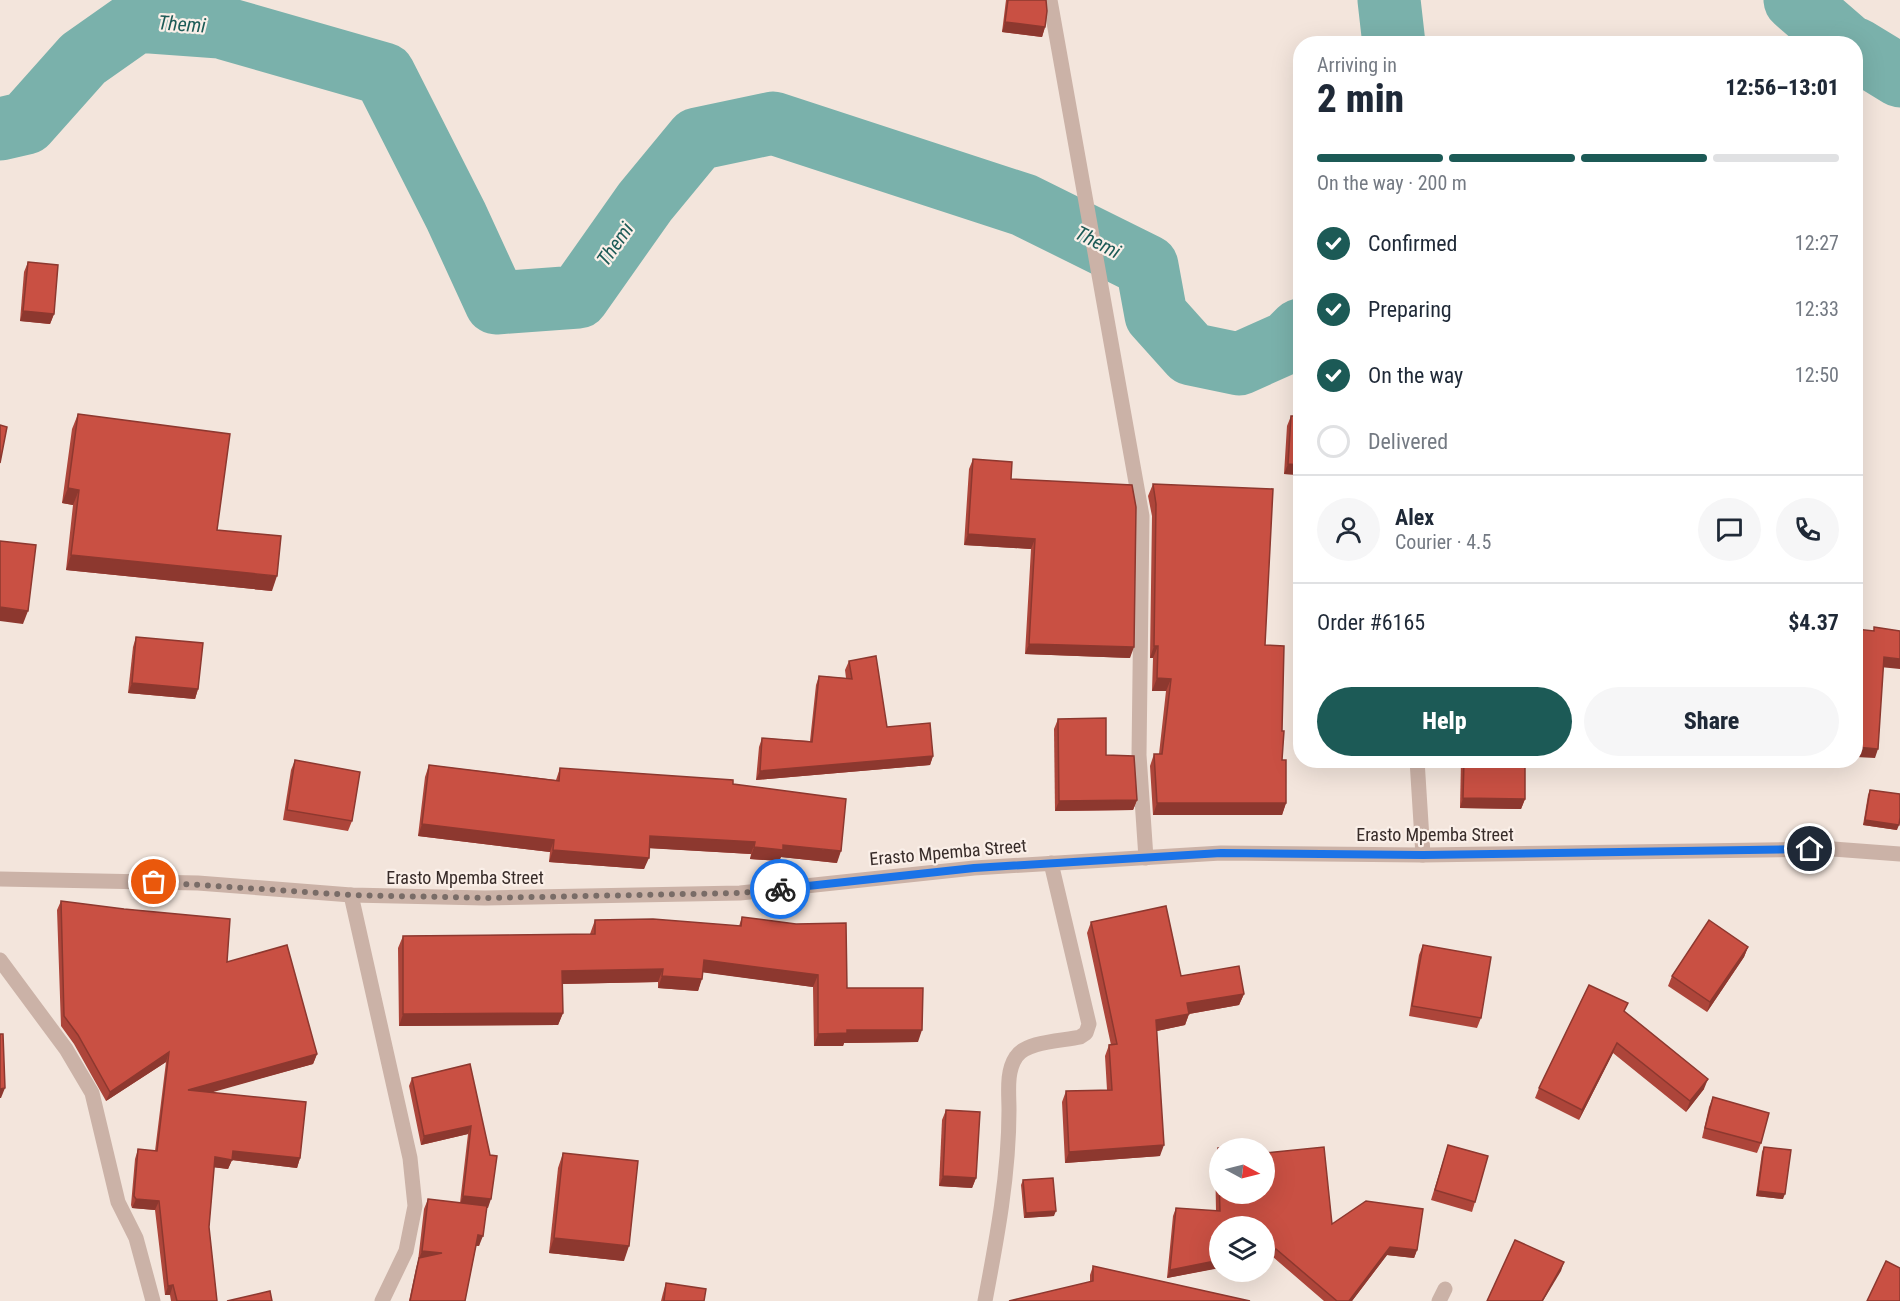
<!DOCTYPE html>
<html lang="en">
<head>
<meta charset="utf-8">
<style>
	:root { --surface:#fff; --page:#f6f6f7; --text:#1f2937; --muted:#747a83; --line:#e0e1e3; --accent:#1c5a56 }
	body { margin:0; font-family:"Roboto Condensed",sans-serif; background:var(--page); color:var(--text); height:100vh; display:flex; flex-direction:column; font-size:22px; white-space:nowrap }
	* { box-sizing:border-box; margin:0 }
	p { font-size:20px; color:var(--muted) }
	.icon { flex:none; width:33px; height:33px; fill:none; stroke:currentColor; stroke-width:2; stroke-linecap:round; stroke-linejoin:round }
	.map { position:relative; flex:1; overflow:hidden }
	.side { position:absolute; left:1293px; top:36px; width:570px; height:732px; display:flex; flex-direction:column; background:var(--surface); border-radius:24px; box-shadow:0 6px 24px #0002 }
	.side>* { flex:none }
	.needle { width:39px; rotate:97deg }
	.tools { position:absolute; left:1209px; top:1138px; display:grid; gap:12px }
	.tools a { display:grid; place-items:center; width:66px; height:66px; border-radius:50%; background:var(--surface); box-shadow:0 6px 24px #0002; font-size:30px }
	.pin { position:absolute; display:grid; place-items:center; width:51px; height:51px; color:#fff; margin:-26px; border:3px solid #fff; border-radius:50%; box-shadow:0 2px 6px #0007 }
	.courier { position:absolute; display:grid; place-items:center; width:60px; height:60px; margin:-30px; border:4px solid #1a73e8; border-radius:50%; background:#fff; color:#222; box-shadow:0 2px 8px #0007 }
	.headline em { font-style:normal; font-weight:800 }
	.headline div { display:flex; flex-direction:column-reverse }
	.headline { display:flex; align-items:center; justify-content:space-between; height:102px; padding:0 24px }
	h1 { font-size:39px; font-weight:800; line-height:45px }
	.bar { display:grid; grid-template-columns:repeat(4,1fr); gap:9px 6px; align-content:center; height:72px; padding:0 24px }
	.bar i { height:8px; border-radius:4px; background:var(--line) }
	.bar .selected { background:var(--accent) }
	.bar p { grid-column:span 4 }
	.line { display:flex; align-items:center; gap:15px; padding:0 24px; border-top:2px solid var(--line) }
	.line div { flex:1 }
	.round { display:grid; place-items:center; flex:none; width:63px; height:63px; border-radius:32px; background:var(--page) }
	ol { padding:0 24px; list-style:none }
	li { display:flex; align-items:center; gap:18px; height:66px }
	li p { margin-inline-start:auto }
	li .icon { padding:6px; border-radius:50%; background:var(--accent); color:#fff; stroke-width:4 }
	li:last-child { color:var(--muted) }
	li i { width:33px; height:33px; border:3px solid var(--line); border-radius:50% }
	.primary-button { display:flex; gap:12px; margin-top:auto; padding:12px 24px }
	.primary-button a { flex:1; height:69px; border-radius:36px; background:var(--accent); color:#fff; font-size:24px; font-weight:800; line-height:69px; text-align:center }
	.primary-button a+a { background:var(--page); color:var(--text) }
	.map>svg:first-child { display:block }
</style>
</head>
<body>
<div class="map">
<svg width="1900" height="1301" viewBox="0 0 1900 1301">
	<rect width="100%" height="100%" fill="#f3e5dc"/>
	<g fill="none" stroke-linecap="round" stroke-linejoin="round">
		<g stroke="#7ab1ab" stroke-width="63">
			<path d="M 1389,0 L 1394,44"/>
			<path d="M 1795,0 L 1846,44"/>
			<path d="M 1856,49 L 1900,76"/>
			<path d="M 0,129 L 26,123 L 83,59 L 137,21 L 220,27 L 384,74 L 456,216 L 496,303 L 578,297 L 645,202 L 697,139 L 773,123 L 1024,205 L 1147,266 L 1156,315 L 1191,354 L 1239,364 L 1288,342 L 1300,330"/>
		</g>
		<g stroke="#cbb2a7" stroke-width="15">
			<path d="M 1050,0 L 1142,516 L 1139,755 L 1146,858"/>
			<path d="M 1417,760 L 1423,855"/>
			<path d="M 0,879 L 198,883 L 351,895 L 485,898 L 740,893 L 974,868 L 1221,853 L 1423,855 L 1833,849 L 1900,854"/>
			<path d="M 351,895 L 410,1158 L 415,1206 L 406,1251 L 382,1301"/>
			<path d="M 0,960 L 66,1049 L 92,1093 L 118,1202 L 136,1238 L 153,1301"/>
			<path d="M 985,1301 C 997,1238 1009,1174 1009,1110 C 1009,1093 1006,1072 1016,1057 C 1026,1041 1063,1041 1080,1037 L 1086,1033 L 1089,1024 L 1051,863"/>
			<path d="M 1439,1301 L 1445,1289"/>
		</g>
	</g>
	<g fill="#ad453a">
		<path d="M 1006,0 L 1046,0 L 1045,27 L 1042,37 L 1002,32 Z"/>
		<path d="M 28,262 L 54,314 L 50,324 L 20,321 L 24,272 Z"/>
		<path d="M 78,414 L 217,530 L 272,591 L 66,570 L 73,505 L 62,503 L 72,429 Z"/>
		<path d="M 1291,416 L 1300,475 L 1284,474 L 1287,426 Z"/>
		<path d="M 973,459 L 1011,479 L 1130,658 L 1025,654 L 1031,549 L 964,545 L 969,469 Z"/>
		<path d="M 1153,484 L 1265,645 L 1282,731 L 1282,760 L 1286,803 L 1282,815 L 1153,815 L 1150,766 L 1154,754 L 1159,754 L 1166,691 L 1152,691 L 1153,658 L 1150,658 L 1152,516 L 1148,496 Z"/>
		<path d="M 136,637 L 198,689 L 195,699 L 128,693 L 133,647 Z"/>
		<path d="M 849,661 L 887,727 L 933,756 L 930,765 L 756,780 L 759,747 L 762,738 L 810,741 L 816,685 L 819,676 L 846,678 L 845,670 Z"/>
		<path d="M 1058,719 L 1137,800 L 1133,810 L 1055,811 L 1054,729 Z"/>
		<path d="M 295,760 L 352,821 L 348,831 L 283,820 L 291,770 Z"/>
		<path d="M 1461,760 L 1525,760 L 1525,799 L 1521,809 L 1460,808 Z"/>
		<path d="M 429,765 L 556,780 L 560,768 L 733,784 L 837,863 L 781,857 L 779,861 L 750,859 L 751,854 L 650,848 L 644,869 L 549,862 L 550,852 L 418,836 L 425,777 Z"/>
		<path d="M 1870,790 L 1897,830 L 1863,825 L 1868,795 Z"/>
		<path d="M 61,901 L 227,962 L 317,1054 L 313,1064 L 210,1092 L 300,1158 L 297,1168 L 232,1160 L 228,1169 L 214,1167 L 209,1227 L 217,1301 L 171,1301 L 170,1295 L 165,1295 L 155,1210 L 132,1208 L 131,1205 L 135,1159 L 138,1149 L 155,1151 L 166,1062 L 106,1101 L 74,1044 L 61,1026 L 57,910 Z"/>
		<path d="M 742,917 L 847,988 L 918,1042 L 844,1043 L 843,1046 L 814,1046 L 813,987 L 703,972 L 698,991 L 658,988 L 658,982 L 562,984 L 563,1013 L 558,1025 L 399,1026 L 398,948 L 403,936 L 590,934 L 595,920 L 739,926 Z"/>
		<path d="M 1091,922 L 1181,976 L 1244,994 L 1239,1005 L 1189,1014 L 1185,1025 L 1157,1031 L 1160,1156 L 1065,1163 L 1062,1102 L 1066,1091 L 1107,1090 L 1105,1056 L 1109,1045 L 1111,1045 L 1087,933 Z"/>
		<path d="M 1423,945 L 1481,1018 L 1477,1028 L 1409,1016 L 1419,955 Z"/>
		<path d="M 1748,947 L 1744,957 L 1707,1012 L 1668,986 L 1672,976 Z"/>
		<path d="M 1625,1012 L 1704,1089 L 1686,1112 L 1613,1053 L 1579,1120 L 1535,1098 L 1539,1088 Z"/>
		<path d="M 470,1064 L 488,1208 L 487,1208 L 479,1246 L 476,1246 L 465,1301 L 409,1301 L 416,1268 L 418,1261 L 424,1209 L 428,1199 L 460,1203 L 468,1134 L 421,1145 L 409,1086 L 412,1078 Z"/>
		<path d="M 1713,1097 L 1761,1143 L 1757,1153 L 1702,1138 L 1709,1107 Z"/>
		<path d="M 946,1110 L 976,1178 L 972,1188 L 939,1186 L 942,1120 Z"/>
		<path d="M 1448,1145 L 1475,1202 L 1472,1212 L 1431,1200 Z"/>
		<path d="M 1764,1147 L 1783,1199 L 1756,1196 L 1762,1152 Z"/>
		<path d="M 1218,1148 L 1332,1224 L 1417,1250 L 1414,1258 L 1387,1255 L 1352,1301 L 1324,1301 L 1273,1257 L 1167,1278 L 1173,1216 L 1176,1208 L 1216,1211 L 1215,1157 Z"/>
		<path d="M 563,1153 L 624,1261 L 549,1253 L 558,1168 Z"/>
		<path d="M 1023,1180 L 1054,1216 L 1024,1218 L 1021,1185 Z"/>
		<path d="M 1093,1266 L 1250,1301 L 1090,1282 L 1090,1275 Z"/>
		<path d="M 666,1283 L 704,1301 L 661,1301 L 663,1293 Z"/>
	</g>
	<g fill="#8d382f">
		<path d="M 1005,22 L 1045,27 L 1042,37 L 1002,32 Z"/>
		<path d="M 23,311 L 54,314 L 50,324 L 20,321 Z"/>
		<path d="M 1288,464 L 1300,465 L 1300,475 L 1284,474 Z"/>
		<path d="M 68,488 L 79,490 L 73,505 L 62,503 Z"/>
		<path d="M 968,534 L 1035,539 L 1031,549 L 964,545 Z"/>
		<path d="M 71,555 L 277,576 L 272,591 L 66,570 Z"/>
		<path d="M 0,607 L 28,611 L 23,624 L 0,621 Z"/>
		<path d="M 1029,644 L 1134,647 L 1130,658 L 1025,654 Z"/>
		<path d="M 1154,646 L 1158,646 L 1153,658 L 1150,658 Z"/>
		<path d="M 1884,657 L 1900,659 L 1900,669 L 1880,667 Z"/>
		<path d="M 1157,678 L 1171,679 L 1166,691 L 1152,691 Z"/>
		<path d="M 132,683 L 198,689 L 195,699 L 128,693 Z"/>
		<path d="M 1856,747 L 1878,749 L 1875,758 L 1856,757 Z"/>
		<path d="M 933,756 L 930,765 L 756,780 L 760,771 Z"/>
		<path d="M 1463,798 L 1525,799 L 1521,809 L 1460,808 Z"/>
		<path d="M 1137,800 L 1133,810 L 1055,811 L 1059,801 Z"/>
		<path d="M 1157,803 L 1286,803 L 1282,815 L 1153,815 Z"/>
		<path d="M 1865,820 L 1899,825 L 1897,830 L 1863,825 Z"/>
		<path d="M 422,824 L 554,840 L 550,852 L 418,836 Z"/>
		<path d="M 650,836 L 755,842 L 751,854 L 646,848 Z"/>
		<path d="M 783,845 L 841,851 L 837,863 L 781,857 L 779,861 L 750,859 L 754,847 Z"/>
		<path d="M 553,850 L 649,858 L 644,869 L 549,862 Z"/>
		<path d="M 1748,947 L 1744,957 L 1707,1012 L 1710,1002 Z"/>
		<path d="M 704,960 L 818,975 L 813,987 L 700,972 Z"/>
		<path d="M 663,969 L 658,982 L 558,984 L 562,971 Z"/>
		<path d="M 662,976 L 702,979 L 698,991 L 658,988 Z"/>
		<path d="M 1244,994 L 1239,1005 L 1183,1015 L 1187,1003 Z"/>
		<path d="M 563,1013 L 558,1025 L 399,1026 L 403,1014 Z"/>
		<path d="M 1189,1014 L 1185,1025 L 1152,1032 L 1156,1020 Z"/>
		<path d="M 847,1030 L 922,1030 L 918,1042 L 844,1043 L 843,1046 L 814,1046 L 818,1034 Z"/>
		<path d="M 1617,1043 L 1613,1053 L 1579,1120 L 1582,1110 Z"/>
		<path d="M 169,1052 L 166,1062 L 106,1101 L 110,1092 Z"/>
		<path d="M 317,1054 L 313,1064 L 185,1100 L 188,1090 Z"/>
		<path d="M 1708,1079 L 1704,1089 L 1686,1112 L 1690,1101 Z"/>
		<path d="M 5,1088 L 1,1098 L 0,1098 L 0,1089 Z"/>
		<path d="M 471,1126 L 468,1134 L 421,1145 L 424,1136 Z"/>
		<path d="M 1164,1145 L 1160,1156 L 1065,1163 L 1069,1152 Z"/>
		<path d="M 233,1151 L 300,1158 L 297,1168 L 232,1160 L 228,1169 L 211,1167 L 215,1157 Z"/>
		<path d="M 943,1176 L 976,1178 L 972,1188 L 939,1186 Z"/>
		<path d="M 1758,1191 L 1785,1194 L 1783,1199 L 1756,1196 Z"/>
		<path d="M 463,1196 L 491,1199 L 488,1208 L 460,1204 Z"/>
		<path d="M 136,1199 L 159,1201 L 155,1210 L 132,1208 Z"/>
		<path d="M 1056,1211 L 1054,1216 L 1024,1218 L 1026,1213 Z"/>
		<path d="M 478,1235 L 483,1236 L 479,1246 L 475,1245 Z"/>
		<path d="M 554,1238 L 629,1246 L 624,1261 L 549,1253 Z"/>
		<path d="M 1390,1247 L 1417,1250 L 1414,1258 L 1387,1255 L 1352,1301 L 1349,1301 Z"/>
		<path d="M 1276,1249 L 1273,1257 L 1264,1259 L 1264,1251 Z"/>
		<path d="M 422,1251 L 442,1253 L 419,1258 L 418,1261 Z"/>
		<path d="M 1220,1260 L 1220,1268 L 1167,1278 L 1170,1270 Z"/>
		<path d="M 1564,1262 L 1561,1271 L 1543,1301 L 1542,1301 Z"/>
		<path d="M 173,1285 L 170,1295 L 165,1295 L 168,1286 Z"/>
	</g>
	<g fill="#c95043" stroke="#8d382f" stroke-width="1.5">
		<path d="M 1008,0 L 1046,0 L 1047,11 L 1045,27 L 1005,22 Z"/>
		<path d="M 28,262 L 58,265 L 54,314 L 23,311 Z"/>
		<path d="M 78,414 L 230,434 L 217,530 L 281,536 L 277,576 L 71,555 L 79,490 L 68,488 Z"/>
		<path d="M 1291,416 L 1300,416 L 1300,465 L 1288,464 Z"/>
		<path d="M 0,425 L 7,427 L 0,463 Z"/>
		<path d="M 973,459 L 1012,462 L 1011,479 L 1132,485 L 1136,507 L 1134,647 L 1029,644 L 1035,539 L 968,534 Z"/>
		<path d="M 1153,484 L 1273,489 L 1265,645 L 1284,646 L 1282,731 L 1284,731 L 1282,760 L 1286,760 L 1286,803 L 1157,803 L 1154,754 L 1162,754 L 1171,679 L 1157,678 L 1158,646 L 1154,646 L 1156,504 Z"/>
		<path d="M 0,541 L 36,545 L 28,611 L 0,607 Z"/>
		<path d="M 1874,627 L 1900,631 L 1900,659 L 1884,657 L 1878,749 L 1856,747 L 1856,629 L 1874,631 Z"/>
		<path d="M 136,637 L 203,643 L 198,689 L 132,683 Z"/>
		<path d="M 876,656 L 887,727 L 930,723 L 933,756 L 760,771 L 762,738 L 812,742 L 819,676 L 852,679 L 849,661 Z"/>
		<path d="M 1106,718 L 1106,755 L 1134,756 L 1137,800 L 1059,801 L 1058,719 Z"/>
		<path d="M 295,760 L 360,772 L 352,821 L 287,810 Z"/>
		<path d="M 1464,760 L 1525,760 L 1525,799 L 1463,798 Z"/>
		<path d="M 429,765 L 559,781 L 560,768 L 733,780 L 733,784 L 846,799 L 841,851 L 783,845 L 783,850 L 754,847 L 755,842 L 650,836 L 649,858 L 553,850 L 554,840 L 422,824 Z"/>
		<path d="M 1870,790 L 1900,794 L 1900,817 L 1899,825 L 1865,820 Z"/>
		<path d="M 61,901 L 124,909 L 230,919 L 227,962 L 287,945 L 317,1054 L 188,1090 L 306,1102 L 300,1158 L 233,1151 L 232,1160 L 215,1157 L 209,1227 L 217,1301 L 177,1301 L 173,1285 L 168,1286 L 159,1201 L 136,1199 L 134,1196 L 138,1149 L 157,1151 L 169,1052 L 110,1092 L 78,1035 L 64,1016 Z"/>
		<path d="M 1166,906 L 1181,976 L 1239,966 L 1244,994 L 1187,1003 L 1189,1014 L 1156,1020 L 1164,1145 L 1069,1152 L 1066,1091 L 1112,1090 L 1109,1045 L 1117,1044 L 1091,922 Z"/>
		<path d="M 742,917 L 796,924 L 846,923 L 847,988 L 923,988 L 922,1030 L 847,1030 L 847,1033 L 818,1034 L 818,975 L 704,960 L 702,979 L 662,976 L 663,969 L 562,971 L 563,1013 L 403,1014 L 403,936 L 595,934 L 595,920 L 653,919 L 741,926 Z"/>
		<path d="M 1709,920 L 1748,947 L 1710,1002 L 1672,976 Z"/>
		<path d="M 1423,945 L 1491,957 L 1481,1018 L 1412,1006 Z"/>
		<path d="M 1589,985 L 1628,1003 L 1624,1011 L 1708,1079 L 1690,1101 L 1617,1043 L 1582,1110 L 1539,1088 Z"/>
		<path d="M 0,1034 L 3,1034 L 5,1088 L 0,1089 Z"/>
		<path d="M 470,1064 L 490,1155 L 497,1156 L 491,1199 L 463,1196 L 471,1126 L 424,1136 L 412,1078 Z"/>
		<path d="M 1713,1097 L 1769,1113 L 1761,1143 L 1705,1128 Z"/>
		<path d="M 946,1110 L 980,1112 L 976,1178 L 943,1176 Z"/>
		<path d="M 1448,1145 L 1488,1156 L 1475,1202 L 1435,1190 Z"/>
		<path d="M 1247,1147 L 1247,1149 L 1220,1149 L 1220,1194 L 1264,1194 L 1264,1153 L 1324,1147 L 1332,1224 L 1366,1201 L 1423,1209 L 1417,1250 L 1390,1247 L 1349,1301 L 1337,1301 L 1276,1249 L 1264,1251 L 1264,1227 L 1220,1227 L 1220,1260 L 1170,1270 L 1176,1208 L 1220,1211 L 1218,1148 Z"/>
		<path d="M 1764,1147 L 1791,1150 L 1785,1194 L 1758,1191 Z"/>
		<path d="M 563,1153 L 638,1161 L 629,1246 L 554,1238 Z"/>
		<path d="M 1053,1178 L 1056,1211 L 1026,1213 L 1023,1180 Z"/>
		<path d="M 428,1199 L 487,1206 L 483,1236 L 478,1235 L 465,1301 L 410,1301 L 419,1258 L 442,1253 L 422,1251 Z"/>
		<path d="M 1515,1240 L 1564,1262 L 1542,1301 L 1487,1301 Z"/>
		<path d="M 1886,1261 L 1900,1268 L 1900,1301 L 1867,1301 Z"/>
		<path d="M 1093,1266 L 1250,1301 L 1009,1301 L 1093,1281 Z"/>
		<path d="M 666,1283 L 706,1289 L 704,1301 L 664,1301 Z"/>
		<path d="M 270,1291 L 272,1301 L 227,1301 Z"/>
	</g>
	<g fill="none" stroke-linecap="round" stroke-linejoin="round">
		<path stroke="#796c67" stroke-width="6" stroke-dasharray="0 10.8" d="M 154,882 L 351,895 L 485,898 L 740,893 L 780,889"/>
		<path stroke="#1a73e8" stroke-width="8" d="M 780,889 L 974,868 L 1221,853 L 1423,855 L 1810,849"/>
	</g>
	<g text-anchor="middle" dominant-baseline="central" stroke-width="4.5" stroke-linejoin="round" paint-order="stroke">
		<g font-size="18" fill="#372b28" stroke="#faefe8">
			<text x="1435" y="834">Erasto Mpemba Street</text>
			<text transform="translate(948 852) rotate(-5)">Erasto Mpemba Street</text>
			<text x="465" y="877">Erasto Mpemba Street</text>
		</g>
		<g font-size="20" font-style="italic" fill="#1c5a56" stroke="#faefe8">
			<text transform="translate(182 24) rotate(4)">Themi</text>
			<text transform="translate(1098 242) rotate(27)">Themi</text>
			<text transform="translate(615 244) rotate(-55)">Themi</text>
		</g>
	</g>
</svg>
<div class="tools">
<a><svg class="needle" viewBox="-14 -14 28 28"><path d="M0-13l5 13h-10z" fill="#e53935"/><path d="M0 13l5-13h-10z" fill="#747a83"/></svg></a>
<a><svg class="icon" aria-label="layers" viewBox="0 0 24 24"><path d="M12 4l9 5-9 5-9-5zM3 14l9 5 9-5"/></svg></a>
</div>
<div class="pin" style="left:154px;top:882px;background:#ea580c"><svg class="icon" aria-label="bag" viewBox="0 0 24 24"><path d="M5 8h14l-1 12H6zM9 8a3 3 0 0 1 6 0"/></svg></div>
<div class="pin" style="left:1810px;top:849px;background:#1f2937"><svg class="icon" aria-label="home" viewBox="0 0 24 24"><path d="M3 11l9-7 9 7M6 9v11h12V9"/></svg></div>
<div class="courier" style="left:780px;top:889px"><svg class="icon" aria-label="bike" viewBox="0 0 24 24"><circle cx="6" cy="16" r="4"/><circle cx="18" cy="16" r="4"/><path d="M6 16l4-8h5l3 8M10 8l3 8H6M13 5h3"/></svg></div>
<section class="side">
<div class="headline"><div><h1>2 min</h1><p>Arriving in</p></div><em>12:56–13:01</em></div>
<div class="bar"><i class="selected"></i><i class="selected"></i><i class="selected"></i><i></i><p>On the way · 200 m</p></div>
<ol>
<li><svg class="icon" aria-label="check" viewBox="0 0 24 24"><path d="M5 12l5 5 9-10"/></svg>Confirmed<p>12:27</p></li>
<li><svg class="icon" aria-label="check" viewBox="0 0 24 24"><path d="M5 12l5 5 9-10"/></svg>Preparing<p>12:33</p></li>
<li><svg class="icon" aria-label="check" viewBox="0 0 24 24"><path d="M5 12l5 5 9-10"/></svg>On the way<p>12:50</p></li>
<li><i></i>Delivered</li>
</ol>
<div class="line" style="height:108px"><a class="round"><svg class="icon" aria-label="person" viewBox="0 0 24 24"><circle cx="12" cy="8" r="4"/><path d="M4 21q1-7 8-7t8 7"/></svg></a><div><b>Alex</b><p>Courier · 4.5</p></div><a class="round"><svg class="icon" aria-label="chat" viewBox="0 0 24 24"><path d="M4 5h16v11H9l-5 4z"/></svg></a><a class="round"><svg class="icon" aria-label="phone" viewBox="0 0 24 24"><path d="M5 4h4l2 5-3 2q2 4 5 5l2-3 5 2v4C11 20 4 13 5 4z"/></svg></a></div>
<div class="line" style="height:78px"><div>Order #6165</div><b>$4.37</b></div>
<div class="primary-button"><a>Help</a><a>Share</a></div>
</section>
</div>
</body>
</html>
